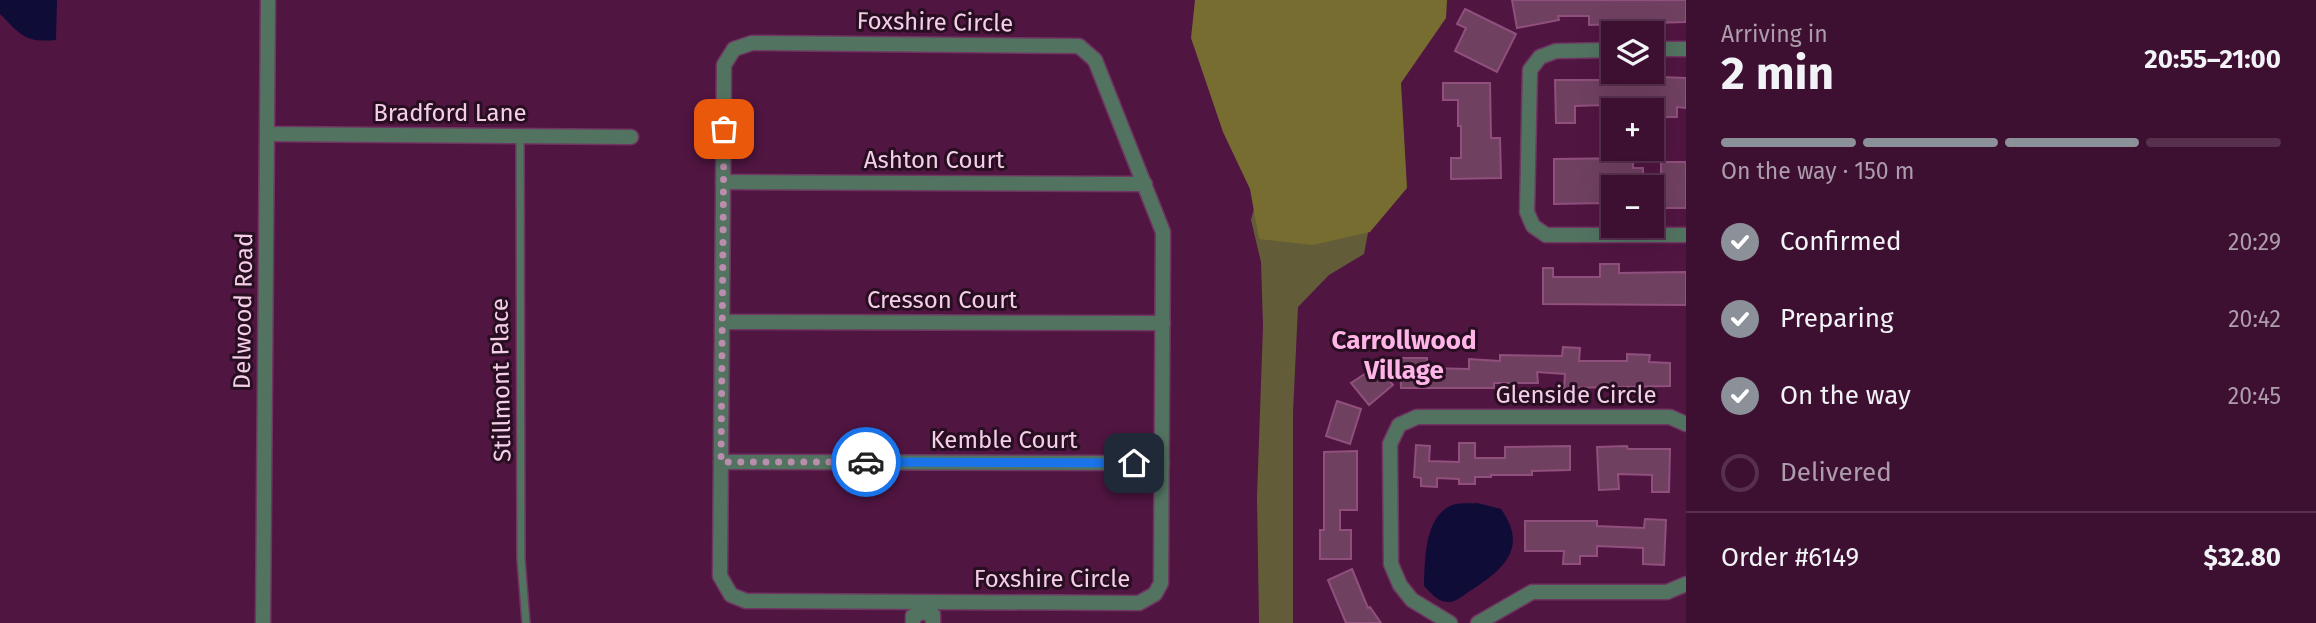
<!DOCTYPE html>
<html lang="en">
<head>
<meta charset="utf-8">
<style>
	:root { --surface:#3d1032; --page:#481e3e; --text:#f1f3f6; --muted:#ad9dac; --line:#56304d; --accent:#8c9099 }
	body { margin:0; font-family:"Fira Sans",sans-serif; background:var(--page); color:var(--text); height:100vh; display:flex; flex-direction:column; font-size:26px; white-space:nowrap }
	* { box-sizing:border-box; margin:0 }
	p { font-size:23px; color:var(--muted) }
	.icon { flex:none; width:38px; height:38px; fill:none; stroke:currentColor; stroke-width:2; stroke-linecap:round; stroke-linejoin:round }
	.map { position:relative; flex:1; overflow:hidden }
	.details { display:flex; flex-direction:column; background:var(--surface); width:630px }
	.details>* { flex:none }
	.controls { position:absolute; left:1601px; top:21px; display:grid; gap:14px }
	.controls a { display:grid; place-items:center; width:63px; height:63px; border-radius:0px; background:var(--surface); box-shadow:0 7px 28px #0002,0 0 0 2px var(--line); font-size:35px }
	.pin { position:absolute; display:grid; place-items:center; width:60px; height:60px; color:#fff; margin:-30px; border-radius:14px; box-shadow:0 4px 10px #0006 }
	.courier { position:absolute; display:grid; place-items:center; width:70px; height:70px; margin:-35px; border:5px solid #1a73e8; border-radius:50%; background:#fff; color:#222; box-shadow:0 2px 9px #0007 }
	.overview em { font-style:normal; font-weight:700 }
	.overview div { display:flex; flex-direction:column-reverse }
	.overview { display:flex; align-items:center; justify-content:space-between; height:119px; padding:0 35px }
	h1 { font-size:46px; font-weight:700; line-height:52px }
	.bar { display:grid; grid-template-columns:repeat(4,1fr); gap:10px 7px; align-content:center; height:84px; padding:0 35px }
	.bar i { height:9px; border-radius:5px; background:var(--line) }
	.bar .on { background:var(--accent) }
	.bar p { grid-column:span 4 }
	.line { display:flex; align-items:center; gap:18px; padding:0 35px; border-top:2px solid var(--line) }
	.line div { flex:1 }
	ol { padding:0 35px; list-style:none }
	li { display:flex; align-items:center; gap:21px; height:77px }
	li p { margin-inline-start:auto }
	li .icon { padding:7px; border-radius:50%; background:var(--accent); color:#fff; stroke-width:4 }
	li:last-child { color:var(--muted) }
	li i { width:38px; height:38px; border:4px solid var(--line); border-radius:50% }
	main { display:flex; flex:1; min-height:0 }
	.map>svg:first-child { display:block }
</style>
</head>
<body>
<main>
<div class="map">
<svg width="1686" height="623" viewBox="0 0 1686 623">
	<rect width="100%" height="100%" fill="#511542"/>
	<path fill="#625c38" d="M 1262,178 L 1374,201 L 1364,254 L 1329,275 L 1298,307 L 1293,412 L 1293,623 L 1259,623 L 1257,497 L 1263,326 L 1261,262 L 1251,220 Z"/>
	<path fill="#776d31" d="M 1195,0 L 1447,0 L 1446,18 L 1401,83 L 1407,188 L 1370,232 L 1313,245 L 1259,239 L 1250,189 L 1223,132 L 1191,38 Z"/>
	<g fill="#100c38">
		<path d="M 0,0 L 57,0 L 56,40 C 25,43 21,35 0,14 Z"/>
		<path d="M 1477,503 L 1501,509 C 1529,548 1503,570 1470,591 C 1462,596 1456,603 1446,602 C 1436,600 1431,593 1424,586 C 1425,560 1424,519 1450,506 C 1457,502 1469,504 1477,503 Z"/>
	</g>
	<g fill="#704061" stroke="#904f7c" stroke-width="2">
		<path d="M 1512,0 L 1686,0 L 1686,22 L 1589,25 L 1589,16 L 1558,16 L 1559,20 L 1517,28 Z"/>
		<path d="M 1465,9 L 1516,34 L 1497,72 L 1455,51 L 1466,28 L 1457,24 Z"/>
		<path d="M 1661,77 L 1686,78 L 1686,108 L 1677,107 L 1677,117 L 1659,117 L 1660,109 L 1605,110 L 1605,105 L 1575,106 L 1575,123 L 1556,123 L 1555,80 L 1661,80 Z"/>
		<path d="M 1443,83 L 1490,83 L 1491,138 L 1500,138 L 1501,178 L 1451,179 L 1451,158 L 1461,158 L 1461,126 L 1458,126 L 1458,100 L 1443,100 Z"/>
		<path d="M 1633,158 L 1633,168 L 1643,168 L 1643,187 L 1614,187 L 1614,208 L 1604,208 L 1603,203 L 1554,204 L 1554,159 Z"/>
		<rect x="1661" y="162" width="25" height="46"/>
		<path d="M 1600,264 L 1619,264 L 1619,273 L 1686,272 L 1686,305 L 1543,304 L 1543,268 L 1553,268 L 1553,277 L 1600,277 Z"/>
		<path d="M 1563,347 L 1580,348 L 1579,361 L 1627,361 L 1627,354 L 1650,355 L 1649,362 L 1670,363 L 1670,386 L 1564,388 L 1565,374 L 1537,372 L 1538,383 L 1494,383 L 1494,388 L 1401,388 L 1400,358 L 1427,358 L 1427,368 L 1469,369 L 1469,359 L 1500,361 L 1500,355 L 1562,356 Z"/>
		<path d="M 1377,366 L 1393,385 L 1369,405 L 1351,383 Z"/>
		<path d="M 1337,401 L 1361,409 L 1350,444 L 1326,436 Z"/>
		<path d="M 1459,443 L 1475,443 L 1475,458 L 1505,458 L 1505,447 L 1570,446 L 1570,470 L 1532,471 L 1532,475 L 1491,475 L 1491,477 L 1475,477 L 1475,484 L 1459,484 L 1459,479 L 1437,478 L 1437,487 L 1421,486 L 1421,478 L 1414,477 L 1416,445 L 1430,446 L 1429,461 L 1459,462 Z"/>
		<path d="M 1627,446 L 1628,449 L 1670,449 L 1669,492 L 1652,492 L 1652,475 L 1618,474 L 1619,489 L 1599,490 L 1597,447 Z"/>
		<path d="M 1357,451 L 1357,510 L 1340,510 L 1340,530 L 1351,530 L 1351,559 L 1320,559 L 1320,530 L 1324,530 L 1324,452 Z"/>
		<path d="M 1645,519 L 1666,520 L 1664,565 L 1643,564 L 1643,548 L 1597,546 L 1597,556 L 1580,556 L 1580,564 L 1563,564 L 1564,551 L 1525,551 L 1525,521 L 1597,521 L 1597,526 L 1644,528 Z"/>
		<path d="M 1352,569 L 1368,608 L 1370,607 L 1381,623 L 1346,623 L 1328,580 Z"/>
	</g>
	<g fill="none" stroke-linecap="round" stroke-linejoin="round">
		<g stroke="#6e3660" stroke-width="10">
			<path id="lane" d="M 520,136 L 521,559 L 526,623"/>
		</g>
		<g stroke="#6e3660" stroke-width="17">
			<g id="street">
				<path d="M 752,43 L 1079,46 L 1095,60 L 1163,232 L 1161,583 L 1155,594 L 1139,603 L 746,601 L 731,595 L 720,576 L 724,65 L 734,49 Z"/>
				<path d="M 1652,49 L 1686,49"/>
				<path d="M 1614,50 L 1556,51 L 1540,57 L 1530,70 L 1527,212 L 1533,226 L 1546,235 L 1686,235"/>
				<path d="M 268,134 L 631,137"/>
				<path d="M 723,182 L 1145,184"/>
				<path d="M 722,322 L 1163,323"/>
				<path d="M 721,462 L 1162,463"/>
				<path d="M 263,623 L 268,0"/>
				<path d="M 913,623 L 913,616 L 923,612 L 933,615 L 933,623"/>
				<path d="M 1450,623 L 1412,600 L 1400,585 L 1391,564 L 1390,444 L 1399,425 L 1417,417 L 1670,417 L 1686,424"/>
				<path d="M 1478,623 L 1532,592 L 1667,592 L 1686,584"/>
			</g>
		</g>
		<use href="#lane" stroke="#537361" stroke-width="7"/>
		<use href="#street" stroke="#537361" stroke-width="14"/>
	</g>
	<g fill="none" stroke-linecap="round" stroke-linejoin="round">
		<path stroke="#ba8dad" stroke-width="7" stroke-dasharray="0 12.6" d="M 724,129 L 721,462 L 866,462"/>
		<path stroke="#1a73e8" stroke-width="9" d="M 866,462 L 1134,463"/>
	</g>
	<g text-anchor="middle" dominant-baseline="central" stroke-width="6" stroke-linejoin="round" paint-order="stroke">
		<g font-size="24" fill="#f3cee6" stroke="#280e21">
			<text transform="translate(935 22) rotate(1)">Foxshire Circle</text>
			<text x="450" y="113">Bradford Lane</text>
			<text x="934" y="160">Ashton Court</text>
			<text x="942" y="300">Cresson Court</text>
			<text transform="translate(243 311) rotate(-89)">Delwood Road</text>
			<text transform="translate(501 380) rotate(-91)">Stillmont Place</text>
			<text x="1576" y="395">Glenside Circle</text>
			<text x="1004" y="440">Kemble Court</text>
			<text x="1052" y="579">Foxshire Circle</text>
		</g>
		<g font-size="26" font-weight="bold" fill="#ffb5e7" stroke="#280e21">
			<text x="1404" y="340">Carrollwood<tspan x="1404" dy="30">Village</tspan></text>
		</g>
	</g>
</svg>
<div class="controls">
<a><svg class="icon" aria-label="layers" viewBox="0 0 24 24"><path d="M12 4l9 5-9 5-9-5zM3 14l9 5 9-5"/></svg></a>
<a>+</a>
<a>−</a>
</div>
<div class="pin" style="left:724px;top:129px;background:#ea580c"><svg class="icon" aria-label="bag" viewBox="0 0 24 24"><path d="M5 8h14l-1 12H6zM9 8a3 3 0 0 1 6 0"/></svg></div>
<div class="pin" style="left:1134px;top:463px;background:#1f2937"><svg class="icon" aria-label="home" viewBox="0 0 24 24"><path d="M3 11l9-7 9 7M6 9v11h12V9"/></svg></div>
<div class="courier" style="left:866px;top:462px"><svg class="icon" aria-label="car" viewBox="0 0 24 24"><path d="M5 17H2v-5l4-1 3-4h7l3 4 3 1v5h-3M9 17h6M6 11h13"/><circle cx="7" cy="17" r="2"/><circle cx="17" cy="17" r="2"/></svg></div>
</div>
<section class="details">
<div class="overview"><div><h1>2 min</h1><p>Arriving in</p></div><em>20:55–21:00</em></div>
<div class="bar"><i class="on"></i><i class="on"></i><i class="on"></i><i></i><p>On the way · 150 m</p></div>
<ol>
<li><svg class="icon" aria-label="check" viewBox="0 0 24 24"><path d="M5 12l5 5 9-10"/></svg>Confirmed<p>20:29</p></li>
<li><svg class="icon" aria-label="check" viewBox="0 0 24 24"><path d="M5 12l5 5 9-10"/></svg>Preparing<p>20:42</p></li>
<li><svg class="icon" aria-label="check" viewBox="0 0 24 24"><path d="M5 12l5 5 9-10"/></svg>On the way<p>20:45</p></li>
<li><i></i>Delivered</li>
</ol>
<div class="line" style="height:91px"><div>Order #6149</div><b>$32.80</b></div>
</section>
</main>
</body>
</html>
